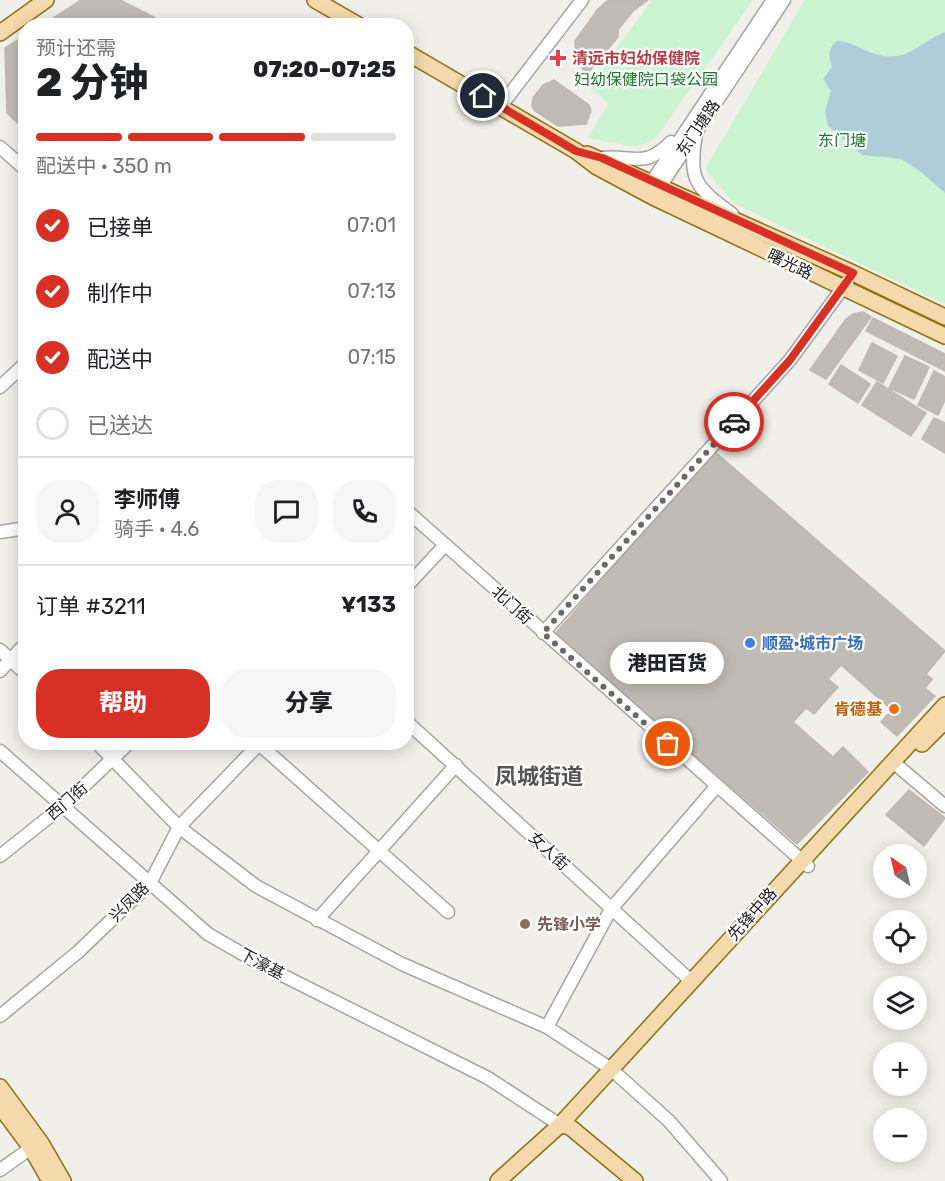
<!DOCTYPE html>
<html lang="zh">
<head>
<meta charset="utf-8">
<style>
	:root { --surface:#fff; --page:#f6f6f6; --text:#202124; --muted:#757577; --line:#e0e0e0; --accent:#d93025 }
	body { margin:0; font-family:Rubik,"Noto Sans SC",sans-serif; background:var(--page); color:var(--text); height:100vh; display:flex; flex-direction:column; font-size:22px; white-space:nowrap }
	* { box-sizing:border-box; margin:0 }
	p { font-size:20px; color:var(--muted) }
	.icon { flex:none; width:33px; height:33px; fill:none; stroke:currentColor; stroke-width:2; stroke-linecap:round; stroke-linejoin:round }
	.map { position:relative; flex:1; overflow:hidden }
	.panel { position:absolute; left:18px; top:18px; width:396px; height:732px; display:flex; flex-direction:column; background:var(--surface); border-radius:24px; box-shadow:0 3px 15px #0003 }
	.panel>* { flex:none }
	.needle { width:39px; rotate:326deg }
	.tools { position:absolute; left:873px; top:844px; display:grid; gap:12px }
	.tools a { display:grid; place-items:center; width:54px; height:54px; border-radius:50%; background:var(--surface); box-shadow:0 3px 15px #0003; font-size:30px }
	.pin { position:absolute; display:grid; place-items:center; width:51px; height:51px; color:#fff; margin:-26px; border:3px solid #fff; border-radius:50%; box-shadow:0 2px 6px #0007 }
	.courier { position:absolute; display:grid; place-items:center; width:60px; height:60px; margin:-30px; border:4px solid #d93025; border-radius:50%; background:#fff; color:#222; box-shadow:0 2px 8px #0007 }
	.bubble { position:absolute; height:42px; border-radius:21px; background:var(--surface); box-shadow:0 3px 15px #0003; font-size:20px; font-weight:800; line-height:42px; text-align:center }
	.headline em { font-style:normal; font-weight:800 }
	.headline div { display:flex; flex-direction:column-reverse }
	.headline { display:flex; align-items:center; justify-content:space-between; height:102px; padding:0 18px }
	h1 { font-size:39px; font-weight:800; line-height:45px }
	.bar { display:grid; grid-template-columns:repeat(4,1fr); gap:9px 6px; align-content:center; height:72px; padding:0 18px }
	.bar i { height:8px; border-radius:4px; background:var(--line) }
	.bar .current { background:var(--accent) }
	.bar p { grid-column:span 4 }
	.line { display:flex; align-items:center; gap:15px; padding:0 18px; border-top:2px solid var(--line) }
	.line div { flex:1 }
	.round { display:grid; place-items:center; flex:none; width:63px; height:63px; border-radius:24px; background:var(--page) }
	ol { padding:0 18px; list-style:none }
	li { display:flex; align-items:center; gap:18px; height:66px }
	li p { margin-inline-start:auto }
	li .icon { padding:6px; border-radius:50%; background:var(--accent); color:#fff; stroke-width:4 }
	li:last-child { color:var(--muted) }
	li i { width:33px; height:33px; border:3px solid var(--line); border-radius:50% }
	.button { display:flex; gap:12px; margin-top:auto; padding:12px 18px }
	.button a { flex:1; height:69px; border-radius:24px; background:var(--accent); color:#fff; font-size:24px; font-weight:800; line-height:69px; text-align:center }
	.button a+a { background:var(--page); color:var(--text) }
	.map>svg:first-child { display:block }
</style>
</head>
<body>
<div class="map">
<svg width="945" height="1181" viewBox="0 0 945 1181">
	<rect width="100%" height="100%" fill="#f1efe9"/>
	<g fill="#cbf5d2">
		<path d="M 652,0 L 753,0 L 655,139 L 636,147 L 587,138 L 609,104 L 589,86 Z"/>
		<path d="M 805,0 L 945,0 L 945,304 L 735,204 L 705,169 Z"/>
	</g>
	<path fill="#aecdd9" d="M 945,32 L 945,193 L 921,172 L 901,159 L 862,155 L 828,126 L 825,111 L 831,91 L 823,79 L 832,67 C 829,56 827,49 837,41 C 851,41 858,48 872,53 C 906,65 918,43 945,32 Z"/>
	<g fill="#c1bbb6" stroke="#c1b7ad" stroke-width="1.5">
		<path d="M 81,0 L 120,0 L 171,26 L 41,26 Z"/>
		<path d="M 608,0 L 648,0 L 633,11 L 618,30 L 618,37 L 587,74 L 576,60 L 575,41 L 598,9 Z"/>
		<path d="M 26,35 L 26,131 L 7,113 L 5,48 Z"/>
		<path d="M 554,80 L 589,105 L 591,111 L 586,124 L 558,126 L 535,111 L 532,106 L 533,98 L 543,85 Z"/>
		<path d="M 863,312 L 871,317 L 826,379 L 810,370 L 846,319 L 853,314 Z"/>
		<path d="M 873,318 L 945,354 L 945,371 L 866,331 Z"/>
		<path d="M 872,343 L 897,356 L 883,383 L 859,370 Z"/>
		<path d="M 905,356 L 929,367 L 914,399 L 889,388 Z"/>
		<path d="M 841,365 L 870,384 L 858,403 L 829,384 Z"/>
		<path d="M 934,371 L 945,377 L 945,400 L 938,415 L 918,405 Z"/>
		<path d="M 877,382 L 926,413 L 911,436 L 862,405 Z"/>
		<path d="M 934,418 L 945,423 L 945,453 L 922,439 Z"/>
		<path d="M 714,451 L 945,651 L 926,674 L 932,679 L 925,688 L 935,696 L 897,736 L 881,722 L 892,710 L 841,665 L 828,679 L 838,687 L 814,714 L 806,708 L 793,722 L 833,757 L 843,747 L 868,772 L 797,844 L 555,634 Z"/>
		<path d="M 909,790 L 945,818 L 924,846 L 886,815 Z"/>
	</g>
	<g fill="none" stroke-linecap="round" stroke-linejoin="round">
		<g stroke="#a5a5a5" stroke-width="15">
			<g id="minor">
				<path d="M 500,107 L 582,0"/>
				<path d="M 696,135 C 688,181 696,187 732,214"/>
				<path d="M 0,147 L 26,170"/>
				<path d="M 602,158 C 635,155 644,169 671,142"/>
				<path d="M 647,189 L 773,0"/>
				<path d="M 655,194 L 784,0"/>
				<path d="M 0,387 L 26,363"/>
				<path d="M 406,510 L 808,866"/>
				<path d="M 0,532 L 26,528"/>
				<path d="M 406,587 L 445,545"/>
				<path d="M 543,633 L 790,360 L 847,282"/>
				<path d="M 0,650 L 26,674"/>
				<path d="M 0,671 L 26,643"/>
				<path d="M 406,721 L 691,981"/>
				<path d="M 96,742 L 179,827 L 256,886 L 402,964 L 547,1027 L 611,1069 L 669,1121 L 721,1181"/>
				<path d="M 259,744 L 448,912"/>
				<path d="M 0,751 L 208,934 L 262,965 L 488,1078 L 560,1125"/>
				<path d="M 893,762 L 945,806"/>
				<path d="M 0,856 L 64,805 L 130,742"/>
				<path d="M 317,920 L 456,765"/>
				<path d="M 0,1016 L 78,952 L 150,883 L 179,827 L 261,742"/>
				<path d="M 547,1027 L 611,909 L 716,787"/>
				<path d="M 0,1170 L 31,1148"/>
			</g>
		</g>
		<g stroke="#8f6e0f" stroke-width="18">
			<g id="major">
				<path d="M 315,0 L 360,26"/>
				<path d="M 0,33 L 46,0"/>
				<path d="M 406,52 L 576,151 L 597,167 L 653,197 L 945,336"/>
				<path d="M 587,154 L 853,273 L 945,317"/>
				<path d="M 922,744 L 945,721"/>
				<path d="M 0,1087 L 41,1143 L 63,1181"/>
				<path d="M 0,1106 L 31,1148 L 50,1181"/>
				<path d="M 560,1125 L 570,1127 L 635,1181"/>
				<path d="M 498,1181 L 560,1125 L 945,705"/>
			</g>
		</g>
		<use href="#minor" stroke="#fff" stroke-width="12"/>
		<use href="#major" stroke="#f3d9ab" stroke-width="15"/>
	</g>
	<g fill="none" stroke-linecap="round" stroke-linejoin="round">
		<path stroke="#6a6967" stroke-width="6" stroke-dasharray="0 10.8" d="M 668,744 L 543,633 L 734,422"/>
		<path stroke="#d93025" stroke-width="8" d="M 483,96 L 576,151 L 602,158 L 853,273 L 790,360 L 734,422"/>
	</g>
	<path fill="#e0444e" stroke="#fff" stroke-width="2" d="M555 49h6v6h6v6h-6v6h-6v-6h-6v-6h6z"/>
	<circle fill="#3f7fe0" stroke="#fff" stroke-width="2" cx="750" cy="643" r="6"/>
	<circle fill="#e8710a" stroke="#fff" stroke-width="2" cx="894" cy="709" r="6"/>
	<circle fill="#8d6e63" stroke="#fff" stroke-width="2" cx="525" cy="924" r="6"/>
	<g text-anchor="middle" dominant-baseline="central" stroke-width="4.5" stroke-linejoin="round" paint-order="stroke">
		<g font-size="16" font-weight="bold" fill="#be3a42" stroke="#fff" text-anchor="start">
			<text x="572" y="58">清远市妇幼保健院</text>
		</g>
		<g font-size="16" fill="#177726" stroke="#fff">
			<text x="646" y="79">妇幼保健院口袋公园</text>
			<text x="842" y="140">东门塘</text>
		</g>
		<g font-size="16" fill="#212121" stroke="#fff">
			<text transform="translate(698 128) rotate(-56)">东门塘路</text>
			<text transform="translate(790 264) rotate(26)">曙光路</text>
			<text transform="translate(512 605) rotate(42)">北门街</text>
			<text transform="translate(67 801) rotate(-41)">西门街</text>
			<text transform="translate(549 851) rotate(43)">女人街</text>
			<text transform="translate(129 902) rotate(-45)">兴凤路</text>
			<text transform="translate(752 914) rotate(-48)">先锋中路</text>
			<text transform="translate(262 964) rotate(28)">下濠基</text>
		</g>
		<g font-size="16" font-weight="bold" fill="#366cbe" stroke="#fff" text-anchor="start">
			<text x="762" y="643">顺盈·城市广场</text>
		</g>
		<g font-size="16" font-weight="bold" fill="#c56008" stroke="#fff" text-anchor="end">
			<text x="882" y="709">肯德基</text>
		</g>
		<g font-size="16" font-weight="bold" fill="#785e54" stroke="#fff" text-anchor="start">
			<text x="537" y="924">先锋小学</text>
		</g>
		<g font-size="22" font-weight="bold" fill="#545454" stroke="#fff">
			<text x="539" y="776">凤城街道</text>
		</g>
	</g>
</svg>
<div class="tools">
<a><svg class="needle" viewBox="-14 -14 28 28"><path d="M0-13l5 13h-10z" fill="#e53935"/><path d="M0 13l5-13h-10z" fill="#757577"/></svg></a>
<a><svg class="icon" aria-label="locate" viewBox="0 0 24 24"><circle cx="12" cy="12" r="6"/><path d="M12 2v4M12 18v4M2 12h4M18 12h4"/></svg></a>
<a><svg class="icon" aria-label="layers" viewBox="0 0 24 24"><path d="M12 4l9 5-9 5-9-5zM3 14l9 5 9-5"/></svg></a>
<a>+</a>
<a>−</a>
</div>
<div class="pin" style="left:668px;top:744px;background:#ea580c"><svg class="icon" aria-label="bag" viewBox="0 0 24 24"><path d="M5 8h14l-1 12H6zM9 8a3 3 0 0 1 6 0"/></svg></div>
<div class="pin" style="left:483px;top:96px;background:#1f2937"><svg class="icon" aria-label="home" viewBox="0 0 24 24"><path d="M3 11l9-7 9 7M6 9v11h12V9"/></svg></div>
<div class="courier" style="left:734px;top:422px"><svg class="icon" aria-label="car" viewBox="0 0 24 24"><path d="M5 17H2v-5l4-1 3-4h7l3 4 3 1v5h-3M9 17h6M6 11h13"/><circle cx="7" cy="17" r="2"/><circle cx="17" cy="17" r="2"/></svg></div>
<div class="bubble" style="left:610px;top:642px;width:114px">港田百货</div>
<section class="panel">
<div class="headline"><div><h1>2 分钟</h1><p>预计还需</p></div><em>07:20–07:25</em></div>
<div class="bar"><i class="current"></i><i class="current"></i><i class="current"></i><i></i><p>配送中 · 350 m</p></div>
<ol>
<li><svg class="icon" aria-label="check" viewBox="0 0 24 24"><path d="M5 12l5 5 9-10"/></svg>已接单<p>07:01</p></li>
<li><svg class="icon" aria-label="check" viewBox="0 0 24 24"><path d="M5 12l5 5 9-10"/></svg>制作中<p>07:13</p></li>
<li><svg class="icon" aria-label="check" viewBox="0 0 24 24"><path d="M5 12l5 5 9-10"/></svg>配送中<p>07:15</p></li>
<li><i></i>已送达</li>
</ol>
<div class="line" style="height:108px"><a class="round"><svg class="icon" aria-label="person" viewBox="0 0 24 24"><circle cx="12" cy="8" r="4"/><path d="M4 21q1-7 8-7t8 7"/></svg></a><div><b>李师傅</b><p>骑手 · 4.6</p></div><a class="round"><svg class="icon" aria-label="chat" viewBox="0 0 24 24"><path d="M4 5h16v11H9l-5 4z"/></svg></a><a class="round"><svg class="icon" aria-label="phone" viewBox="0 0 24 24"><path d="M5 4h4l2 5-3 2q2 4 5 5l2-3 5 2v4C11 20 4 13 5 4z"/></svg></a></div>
<div class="line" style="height:78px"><div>订单 #3211</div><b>¥133</b></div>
<div class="button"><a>帮助</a><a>分享</a></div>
</section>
</div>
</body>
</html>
